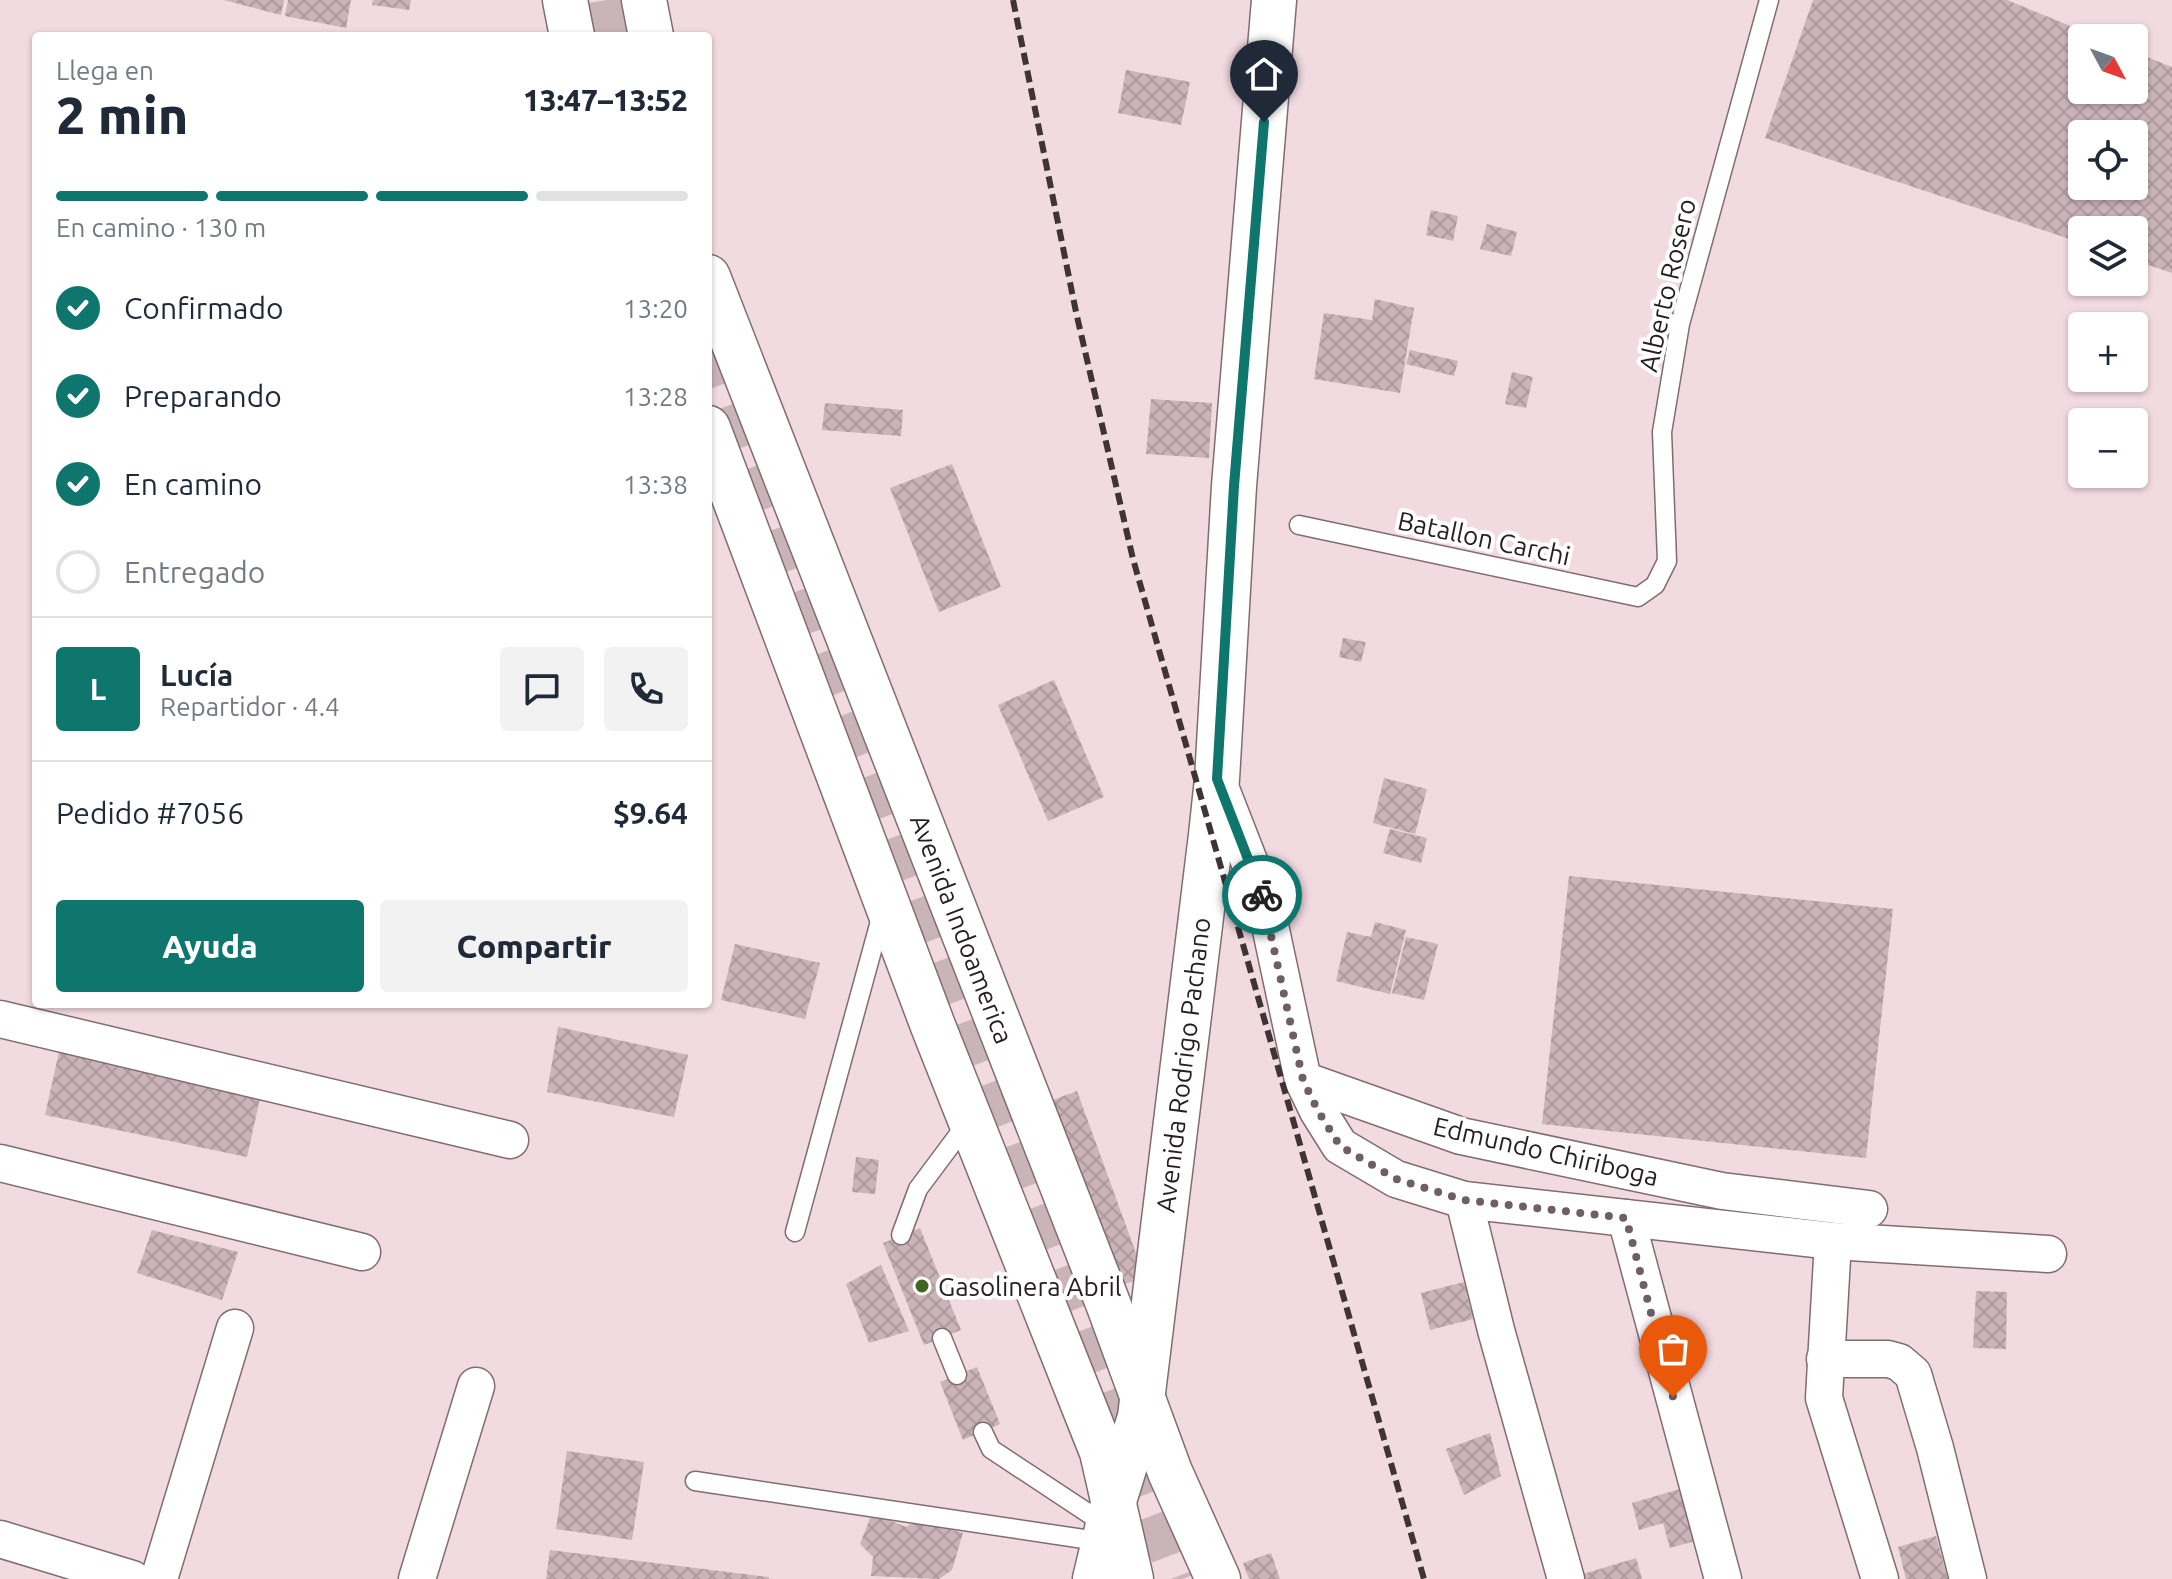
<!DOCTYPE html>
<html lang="es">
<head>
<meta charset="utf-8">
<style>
	:root { --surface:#fff; --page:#f2f2f3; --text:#1f2937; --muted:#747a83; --line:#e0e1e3; --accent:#0f766e }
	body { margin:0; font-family:Ubuntu,sans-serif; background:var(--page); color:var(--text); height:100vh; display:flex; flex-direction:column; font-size:30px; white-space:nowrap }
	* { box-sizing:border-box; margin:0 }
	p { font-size:26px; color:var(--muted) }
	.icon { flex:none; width:44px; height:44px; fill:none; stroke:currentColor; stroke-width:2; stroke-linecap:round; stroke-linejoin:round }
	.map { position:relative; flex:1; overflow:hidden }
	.drawer { position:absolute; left:32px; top:32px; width:680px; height:976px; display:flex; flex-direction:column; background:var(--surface); border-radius:8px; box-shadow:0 2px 6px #0004 }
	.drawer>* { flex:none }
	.needle { width:52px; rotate:131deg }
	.controls { position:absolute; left:2068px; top:24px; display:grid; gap:16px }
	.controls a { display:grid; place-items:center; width:80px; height:80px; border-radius:8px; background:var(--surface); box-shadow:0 2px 6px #0004; font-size:40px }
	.pin { position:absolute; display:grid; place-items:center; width:68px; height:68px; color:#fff; margin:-82px -34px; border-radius:50% 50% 50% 0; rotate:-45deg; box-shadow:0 0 8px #0007 }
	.pin .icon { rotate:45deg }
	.courier { position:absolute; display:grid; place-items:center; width:80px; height:80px; margin:-40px; border:6px solid #0f766e; border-radius:50%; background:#fff; color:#222; box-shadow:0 2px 10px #0007 }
	.overview em { font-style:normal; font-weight:800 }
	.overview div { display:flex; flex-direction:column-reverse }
	.overview { display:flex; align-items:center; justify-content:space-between; height:136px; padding:0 24px }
	h1 { font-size:52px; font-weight:800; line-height:60px }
	.bar { display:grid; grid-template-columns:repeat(4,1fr); gap:12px 8px; align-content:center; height:96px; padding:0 24px }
	.bar i { height:10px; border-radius:6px; background:var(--line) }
	.bar .current { background:var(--accent) }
	.bar p { grid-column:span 4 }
	.line { display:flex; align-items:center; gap:20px; padding:0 24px; border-top:2px solid var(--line) }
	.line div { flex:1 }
	.round { display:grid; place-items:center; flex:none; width:84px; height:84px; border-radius:8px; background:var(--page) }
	ol { padding:0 24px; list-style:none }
	li { display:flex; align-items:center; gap:24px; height:88px }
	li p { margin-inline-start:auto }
	li .icon { padding:8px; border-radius:50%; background:var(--accent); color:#fff; stroke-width:4 }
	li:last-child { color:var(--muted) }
	li i { width:44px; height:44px; border:4px solid var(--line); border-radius:50% }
	.action { display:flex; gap:16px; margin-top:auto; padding:16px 24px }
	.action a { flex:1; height:92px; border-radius:8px; background:var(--accent); color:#fff; font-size:32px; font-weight:800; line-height:92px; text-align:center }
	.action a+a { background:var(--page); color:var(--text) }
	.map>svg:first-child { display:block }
</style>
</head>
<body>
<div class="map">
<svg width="2172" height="1579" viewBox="0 0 2172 1579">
	<defs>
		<pattern id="building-cross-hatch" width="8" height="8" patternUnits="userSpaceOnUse" patternTransform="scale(2)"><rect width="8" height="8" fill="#cab4ba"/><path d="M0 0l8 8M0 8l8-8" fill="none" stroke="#ad9a9f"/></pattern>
	</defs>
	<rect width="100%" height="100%" fill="#f2dae1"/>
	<g fill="url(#building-cross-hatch)" fill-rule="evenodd">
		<path d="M 224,0 L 284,0 L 281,15 Z"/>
		<path d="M 288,0 L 351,0 L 346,28 L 285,16 Z"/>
		<path d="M 373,0 L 411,0 L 409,10 L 372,5 Z"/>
		<path d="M 1813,0 L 2007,0 L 2100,38 L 2082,38 L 2082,90 L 2134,90 L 2134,52 L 2172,67 L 2172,273 L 2134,260 L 2134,230 L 2082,230 L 2082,243 L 1765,138 ZM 2082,134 L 2134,134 L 2134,186 L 2082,186 Z"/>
		<path d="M 1126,70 L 1190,82 L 1181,125 L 1118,113 Z"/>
		<path d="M 1431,210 L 1458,216 L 1453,241 L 1426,235 Z"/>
		<path d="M 1487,224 L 1517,232 L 1511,256 L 1480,249 Z"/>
		<path d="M 1375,299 L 1414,308 L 1400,393 L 1314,379 L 1324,313 L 1372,320 Z"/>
		<path d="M 1410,350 L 1458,361 L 1454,376 L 1406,364 Z"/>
		<path d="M 1512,372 L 1533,377 L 1526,408 L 1505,404 Z"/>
		<path d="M 1151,399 L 1212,403 L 1209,458 L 1146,454 Z"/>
		<path d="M 825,403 L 903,410 L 901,436 L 822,430 Z"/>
		<path d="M 952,464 L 1001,587 L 939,612 L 890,488 Z"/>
		<path d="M 1343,638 L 1366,642 L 1361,662 L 1339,657 Z"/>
		<path d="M 1054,680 L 1104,797 L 1048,821 L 998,705 Z"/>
		<path d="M 1384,778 L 1427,789 L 1415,834 L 1373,823 Z"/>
		<path d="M 1390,829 L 1427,838 L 1421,863 L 1383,853 Z"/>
		<path d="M 1569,876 L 1893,909 L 1866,1158 L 1542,1124 Z"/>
		<path d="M 1375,922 L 1406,930 L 1390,994 L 1336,981 L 1347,932 L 1371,937 Z"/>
		<path d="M 1406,937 L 1438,944 L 1424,1000 L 1392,993 Z"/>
		<path d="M 735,944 L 820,963 L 805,1019 L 721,1000 Z"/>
		<path d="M 558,1027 L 688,1055 L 674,1117 L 547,1092 Z"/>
		<path d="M 59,1052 L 261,1094 L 247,1157 L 45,1115 Z"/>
		<path d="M 1077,1091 L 1145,1278 L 1118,1286 L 1050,1101 Z"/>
		<path d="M 856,1157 L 879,1160 L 875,1194 L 852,1192 Z"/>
		<path d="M 920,1228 L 961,1330 L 924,1345 L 883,1243 Z"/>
		<path d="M 152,1230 L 238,1252 L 222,1300 L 137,1273 Z"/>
		<path d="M 881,1265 L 909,1331 L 869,1343 L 846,1284 Z"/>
		<path d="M 1464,1282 L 1473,1319 L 1430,1330 L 1421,1293 Z"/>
		<path d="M 1976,1291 L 2007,1292 L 2006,1349 L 1973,1348 Z"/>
		<path d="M 977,1367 L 1000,1424 L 963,1440 L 940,1382 Z"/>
		<path d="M 1490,1433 L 1501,1476 L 1464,1495 L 1446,1449 Z"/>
		<path d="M 567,1451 L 644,1462 L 632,1540 L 556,1529 Z"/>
		<path d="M 1680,1489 L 1695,1541 L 1670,1548 L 1663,1523 L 1639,1530 L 1632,1503 Z"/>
		<path d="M 872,1513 L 906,1527 L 917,1520 L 963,1533 L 952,1570 L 939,1579 L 871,1576 L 873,1557 L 860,1544 Z"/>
		<path d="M 1936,1536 L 1948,1579 L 1906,1579 L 1898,1547 Z"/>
		<path d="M 550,1550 L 769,1577 L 769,1579 L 546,1579 Z"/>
		<path d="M 1271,1553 L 1280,1579 L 1249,1579 L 1243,1563 Z"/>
		<path d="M 1636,1558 L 1642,1579 L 1582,1579 L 1580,1575 Z"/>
	</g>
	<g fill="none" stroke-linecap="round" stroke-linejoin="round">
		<g stroke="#c9b4ba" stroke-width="44" stroke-dasharray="44 22" stroke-linecap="butt">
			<path d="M 607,0 L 613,36"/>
			<path d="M 710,342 L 1182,1579"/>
		</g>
		<g stroke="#816c72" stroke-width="21">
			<g id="service">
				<path d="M 1299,525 L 1638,597 L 1655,585 L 1667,561 L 1662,432 L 1680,324 L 1769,0"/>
				<path d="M 795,1232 L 882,914"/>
				<path d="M 901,1235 L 918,1189 L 968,1122"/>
				<path d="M 942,1338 L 957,1375"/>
				<path d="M 983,1432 L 991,1449 L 1106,1525"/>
				<path d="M 695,1481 L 1104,1542"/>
			</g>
		</g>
		<g stroke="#816c72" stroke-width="39">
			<g id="minor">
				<path d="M 1217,779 L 1265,902 L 1303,1080 L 1461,1136 L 1722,1191 L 1869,1209"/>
				<path d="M 0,1019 L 510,1140"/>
				<path d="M 1303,1080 L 1318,1111 L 1340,1146 L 1396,1179 L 1464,1200 L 1833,1241 L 2048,1254"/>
				<path d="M 0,1163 L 362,1252"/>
				<path d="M 1464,1200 L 1496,1330 L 1566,1579"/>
				<path d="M 1626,1218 L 1723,1579"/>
				<path d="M 1833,1241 L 1824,1398 L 1880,1579"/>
				<path d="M 1825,1359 L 1888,1359 L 1899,1362 L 1913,1374 L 1935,1448 L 1968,1579"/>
				<path d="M 0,1539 L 132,1579"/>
				<path d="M 159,1579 L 235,1328"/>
				<path d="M 417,1579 L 476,1386"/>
			</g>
		</g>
		<g stroke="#816c72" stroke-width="47">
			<g id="primary">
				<path d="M 565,0 L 572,36"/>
				<path d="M 644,0 L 651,36"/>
				<path d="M 708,277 L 1109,1306 L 1170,1472 L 1218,1579"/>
				<path d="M 708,428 L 933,1026 L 1102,1452 L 1131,1579"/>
				<path d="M 1095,1579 L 1113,1504 L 1140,1417 L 1211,835 L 1217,779 L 1234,486 L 1274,0"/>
			</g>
		</g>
		<use href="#service" stroke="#fff" stroke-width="18"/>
		<use href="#minor" stroke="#fff" stroke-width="36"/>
		<use href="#primary" stroke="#fff" stroke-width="44"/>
		<path stroke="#3e3436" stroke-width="6" stroke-dasharray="12 6" stroke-linecap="butt" d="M 1013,0 L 1076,312 L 1133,559 L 1424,1579"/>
	</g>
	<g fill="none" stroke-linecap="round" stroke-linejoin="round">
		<path stroke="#6d5f63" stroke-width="8" stroke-dasharray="0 14.4" d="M 1262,895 L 1303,1080 L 1318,1111 L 1340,1146 L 1396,1179 L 1464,1200 L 1626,1218 L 1673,1397"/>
		<path stroke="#0f766e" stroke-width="10" d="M 1262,895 L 1217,779 L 1234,486 L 1264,122"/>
	</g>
	<circle fill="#3f651f" stroke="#fff" stroke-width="3" cx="922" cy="1286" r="8"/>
	<g text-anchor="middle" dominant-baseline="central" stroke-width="8" stroke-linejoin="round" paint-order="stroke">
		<g font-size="26" fill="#251d1f" stroke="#fff">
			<text transform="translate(1667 285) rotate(-77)">Alberto Rosero</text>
			<text transform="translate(1484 538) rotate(12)">Batallon Carchi</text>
			<text transform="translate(962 929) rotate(69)">Avenida Indoamerica</text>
			<text transform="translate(1183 1065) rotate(-83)">Avenida Rodrigo Pachano</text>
			<text transform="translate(1546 1151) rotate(13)">Edmundo Chiriboga</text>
		</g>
		<g font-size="26" fill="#251d1f" stroke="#fff" text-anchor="start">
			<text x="938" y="1286">Gasolinera Abril</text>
		</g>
	</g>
</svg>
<div class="controls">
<a><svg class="needle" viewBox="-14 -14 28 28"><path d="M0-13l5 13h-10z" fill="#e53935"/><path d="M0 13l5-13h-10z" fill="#747a83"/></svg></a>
<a><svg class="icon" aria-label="locate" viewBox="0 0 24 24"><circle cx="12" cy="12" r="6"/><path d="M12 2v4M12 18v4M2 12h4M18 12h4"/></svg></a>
<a><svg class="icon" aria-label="layers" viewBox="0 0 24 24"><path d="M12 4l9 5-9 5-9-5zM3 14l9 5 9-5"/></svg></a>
<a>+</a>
<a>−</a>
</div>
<div class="pin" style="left:1673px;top:1397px;background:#ea580c"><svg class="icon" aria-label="bag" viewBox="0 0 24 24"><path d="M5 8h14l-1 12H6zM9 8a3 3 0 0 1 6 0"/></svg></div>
<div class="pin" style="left:1264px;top:122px;background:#1f2937"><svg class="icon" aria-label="home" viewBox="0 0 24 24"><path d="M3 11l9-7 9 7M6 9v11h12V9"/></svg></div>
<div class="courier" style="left:1262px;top:895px"><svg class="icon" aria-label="bike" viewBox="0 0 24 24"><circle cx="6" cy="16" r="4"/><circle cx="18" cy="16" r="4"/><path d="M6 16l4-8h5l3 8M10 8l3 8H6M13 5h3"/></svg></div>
<section class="drawer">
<div class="overview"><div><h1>2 min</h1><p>Llega en</p></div><em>13:47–13:52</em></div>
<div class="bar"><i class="current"></i><i class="current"></i><i class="current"></i><i></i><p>En camino · 130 m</p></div>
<ol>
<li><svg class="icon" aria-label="check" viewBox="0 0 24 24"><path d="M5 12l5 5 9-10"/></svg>Confirmado<p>13:20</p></li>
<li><svg class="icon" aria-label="check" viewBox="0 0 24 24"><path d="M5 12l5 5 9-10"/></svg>Preparando<p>13:28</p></li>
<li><svg class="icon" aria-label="check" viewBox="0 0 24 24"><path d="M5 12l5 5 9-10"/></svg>En camino<p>13:38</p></li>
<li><i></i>Entregado</li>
</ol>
<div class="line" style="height:144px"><b class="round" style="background:var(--accent);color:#fff">L</b><div><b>Lucía</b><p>Repartidor · 4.4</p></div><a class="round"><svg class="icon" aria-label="chat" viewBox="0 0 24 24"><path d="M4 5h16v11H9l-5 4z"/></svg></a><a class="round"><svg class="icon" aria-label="phone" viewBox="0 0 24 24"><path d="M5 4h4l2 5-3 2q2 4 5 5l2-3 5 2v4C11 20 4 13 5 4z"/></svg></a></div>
<div class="line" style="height:104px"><div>Pedido #7056</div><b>$9.64</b></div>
<div class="action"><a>Ayuda</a><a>Compartir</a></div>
</section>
</div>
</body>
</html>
